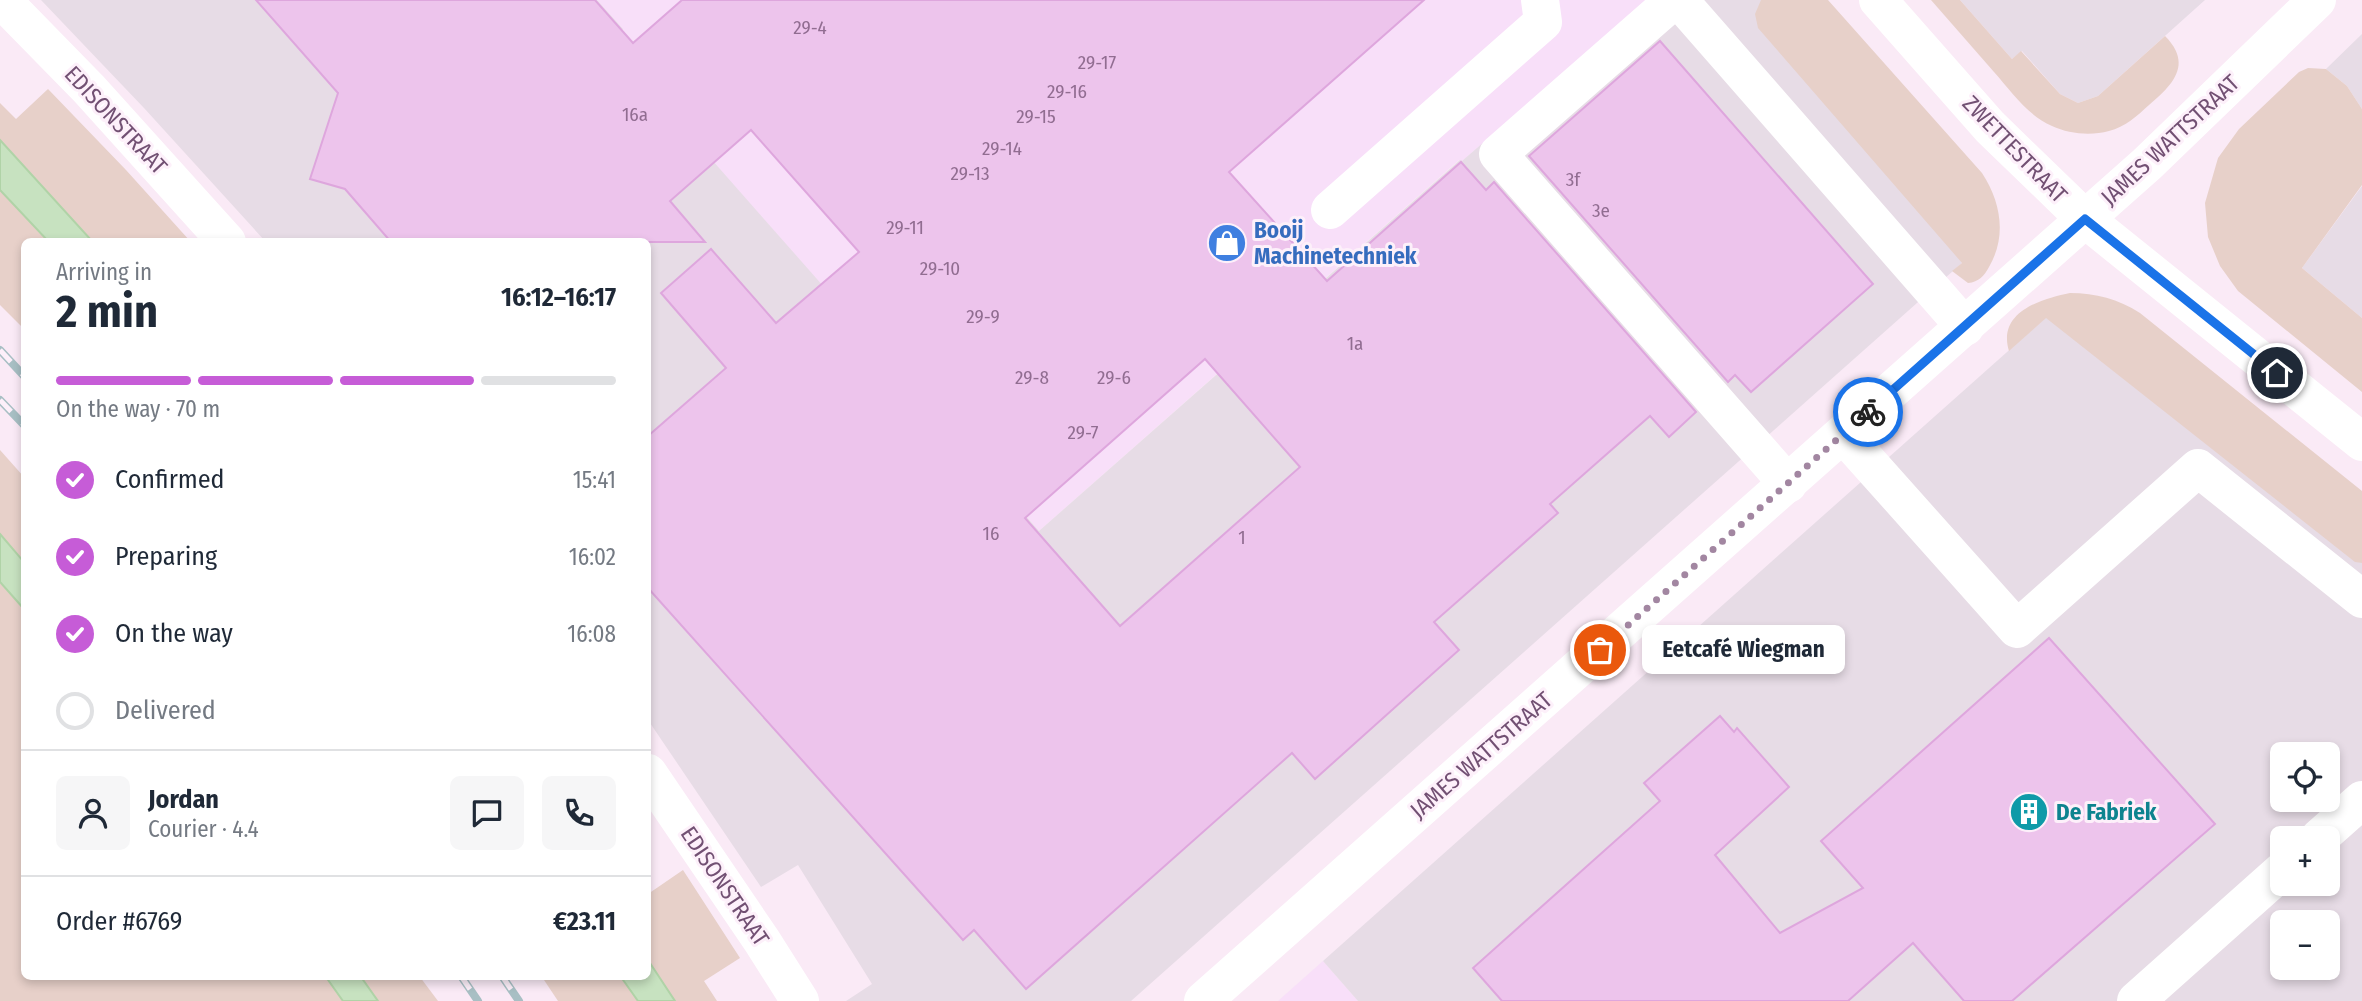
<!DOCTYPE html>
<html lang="en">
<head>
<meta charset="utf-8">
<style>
	:root { --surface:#fff; --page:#f6f6f7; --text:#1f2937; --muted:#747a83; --line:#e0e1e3; --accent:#c65cd7 }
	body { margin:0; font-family:"Fira Sans Condensed",sans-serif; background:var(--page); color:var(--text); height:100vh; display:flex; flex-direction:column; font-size:26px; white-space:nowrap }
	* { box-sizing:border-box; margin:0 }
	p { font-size:23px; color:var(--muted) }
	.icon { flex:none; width:38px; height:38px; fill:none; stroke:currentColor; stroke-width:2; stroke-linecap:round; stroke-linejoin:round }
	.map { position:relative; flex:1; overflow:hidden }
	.sheet { position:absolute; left:21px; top:238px; width:630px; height:742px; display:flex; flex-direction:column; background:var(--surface); border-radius:10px; box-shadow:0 4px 10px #0003 }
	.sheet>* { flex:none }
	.buttons { position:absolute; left:2270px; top:742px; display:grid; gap:14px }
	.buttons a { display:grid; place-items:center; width:70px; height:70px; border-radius:10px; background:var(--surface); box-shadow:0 4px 10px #0003; font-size:35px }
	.pin { position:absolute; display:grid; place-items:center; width:60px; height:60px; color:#fff; margin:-30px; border:4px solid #fff; border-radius:50%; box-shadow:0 2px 7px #0007 }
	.courier { position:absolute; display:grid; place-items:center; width:70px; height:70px; margin:-35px; border:5px solid #1a73e8; border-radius:50%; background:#fff; color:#222; box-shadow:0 2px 9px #0007 }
	.bubble { position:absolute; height:49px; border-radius:10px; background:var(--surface); box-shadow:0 4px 10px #0003; font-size:23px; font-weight:700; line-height:49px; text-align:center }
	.headline em { font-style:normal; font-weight:700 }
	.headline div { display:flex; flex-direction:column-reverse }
	.headline { display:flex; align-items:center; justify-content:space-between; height:119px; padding:0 35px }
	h1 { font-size:46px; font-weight:700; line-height:52px }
	.bar { display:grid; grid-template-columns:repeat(4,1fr); gap:10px 7px; align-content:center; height:84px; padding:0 35px }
	.bar i { height:9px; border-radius:5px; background:var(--line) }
	.bar .on { background:var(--accent) }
	.bar p { grid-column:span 4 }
	.line { display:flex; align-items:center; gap:18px; padding:0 35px; border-top:2px solid var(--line) }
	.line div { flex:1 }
	.round { display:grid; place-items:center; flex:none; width:74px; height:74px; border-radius:10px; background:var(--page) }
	ol { padding:0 35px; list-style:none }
	li { display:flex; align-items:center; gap:21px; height:77px }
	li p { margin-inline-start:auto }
	li .icon { padding:7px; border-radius:50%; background:var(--accent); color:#fff; stroke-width:4 }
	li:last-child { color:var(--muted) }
	li i { width:38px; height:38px; border:4px solid var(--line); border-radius:50% }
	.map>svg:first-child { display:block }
</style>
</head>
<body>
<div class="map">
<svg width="2362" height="1001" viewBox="0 0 2362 1001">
	<rect width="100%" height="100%" fill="#faeaf6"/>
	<g fill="#f8dff9">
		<path d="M 597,0 L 1648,0 L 1461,162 L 1459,160 L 1039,531 L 608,43 L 622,29 Z"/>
		<path d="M 1323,961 L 1358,1001 L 1278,1001 Z"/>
	</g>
	<g fill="#e7dce6" fill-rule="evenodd">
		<path d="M 41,0 L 597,0 L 623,29 L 609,43 L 1039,531 L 1460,160 L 1462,161 L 1648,0 L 1786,0 L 1962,263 L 1131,1001 L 846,1001 L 872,984 L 798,865 L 761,887 L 648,720 L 648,242 L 265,241 L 144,108 Z"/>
		<path d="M 1960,0 L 2205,0 L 2098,96 L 2078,103 L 2060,94 L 2022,51 L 2012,59 Z"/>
		<path d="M 2362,34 L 2362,109 L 2347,86 L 2326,69 Z"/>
		<path d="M 2362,186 L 2362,318 L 2302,268 Z"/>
		<path d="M 2053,311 L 2362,558 L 2362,1001 L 1358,1001 L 1323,961 ZM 2282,754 L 2328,754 L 2328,800 L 2282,800 ZM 2282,838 L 2328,838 L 2328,884 L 2282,884 ZM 2282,922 L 2328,922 L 2328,968 L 2282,968 Z"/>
	</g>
	<g fill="#e7d0c9">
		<path d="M 1761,0 L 1828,0 L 1982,173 C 2001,202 2007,236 1989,267 C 1984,276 1979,282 1968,283 L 1952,271 L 1962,263 L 1758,28 L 1755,14 Z"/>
		<path d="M 1931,0 L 1960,0 L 2012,59 L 2021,51 L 2060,94 L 2078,103 L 2098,96 L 2165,36 C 2193,64 2173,85 2149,105 C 2137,116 2125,127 2109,131 C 2091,136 2069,134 2052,126 C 2028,116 2011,91 1994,72 C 1973,48 1952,24 1931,0 Z"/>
		<path d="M 2308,68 L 2326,69 L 2347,86 L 2362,109 L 2362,185 L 2302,268 L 2362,318 L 2362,392 L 2238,291 L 2220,266 L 2208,237 L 2205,203 L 2218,158 L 2239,129 L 2299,72 Z"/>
		<path d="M 48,89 L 126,170 L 190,241 L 92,241 L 0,140 L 0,103 L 16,119 Z"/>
		<path d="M 0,190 L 48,241 L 24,242 L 24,329 L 0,305 Z"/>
		<path d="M 2070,293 C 2096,293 2118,299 2140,313 L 2362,491 L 2362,563 L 2355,562 L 2046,318 L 2009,351 C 1997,312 2041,299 2070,293 Z"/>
		<path d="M 0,450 L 24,477 L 24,562 L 0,534 Z"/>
		<path d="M 0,583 L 24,609 L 24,976 L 326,977 L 343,1001 L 0,1001 Z"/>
		<path d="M 683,870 L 740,958 L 704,981 L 717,1001 L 675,1001 L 648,960 L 648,894 Z"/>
		<path d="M 361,977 L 420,977 L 438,1001 L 378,1001 Z"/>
		<path d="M 542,977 L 621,977 L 638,1001 L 558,1001 Z"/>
	</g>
	<g fill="#c7e2c0" stroke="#b0d3a7" stroke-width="2">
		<path d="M 0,140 L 92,241 L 48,241 L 0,190 Z"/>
		<path d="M 0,534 L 24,562 L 24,609 L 0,582 Z"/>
		<path d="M 648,960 L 675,1001 L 638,1001 L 621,977 L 648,976 Z"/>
		<path d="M 326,977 L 361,977 L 378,1001 L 343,1001 Z"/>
	</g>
	<g fill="#edc4ec" stroke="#dea6dd" stroke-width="2" fill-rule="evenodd">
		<path d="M 256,0 L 595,0 L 633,43 L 682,0 L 1424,0 L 1229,172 L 1327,281 L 1461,162 L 1486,190 L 1494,182 L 1696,412 L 1669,437 L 1650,416 L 1550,504 L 1558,513 L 1434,622 L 1459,650 L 1315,779 L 1292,753 L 1026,989 L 974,930 L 963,940 L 648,588 L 648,436 L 726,368 L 661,293 L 711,249 L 776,323 L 859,252 L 751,130 L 670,201 L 705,242 L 391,242 L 345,189 L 310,179 L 338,93 ZM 1205,359 L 1300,467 L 1120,626 L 1025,518 Z"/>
		<path d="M 1660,41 L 1873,284 L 1751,392 L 1735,375 L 1728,382 L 1529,156 Z"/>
		<path d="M 2049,638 L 2215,824 L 2012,1001 L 1964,1001 L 1913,943 L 1848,1001 L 1502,1001 L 1473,968 L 1660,801 L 1644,783 L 1720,716 L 1734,732 L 1737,728 L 1789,787 L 1715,855 L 1780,933 L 1863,888 L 1821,841 Z"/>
	</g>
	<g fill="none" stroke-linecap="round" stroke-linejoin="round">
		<g stroke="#fff" stroke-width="38">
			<path d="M 2,0 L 89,89 L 227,242"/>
			<path d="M 1674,0 L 1498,154 L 1788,484"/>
			<path d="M 1679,0 L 1965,327"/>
			<path d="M 1878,0 L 1990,127 L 2085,219 L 2362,442"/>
			<path d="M 1330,210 L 1543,22 L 1540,0"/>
			<path d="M 1843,434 L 2017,629 L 2198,468 L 2362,599"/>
			<path d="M 648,773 L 762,941 L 800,1001"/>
			<path d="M 2319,838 L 2362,800"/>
			<path d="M 1203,1001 L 2085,219 L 2147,164 L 2317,0"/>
			<path d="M 2136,1001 L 2282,871"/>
		</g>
		<g stroke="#a8bfc4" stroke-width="8">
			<g id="rail">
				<path d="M 0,350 L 24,376"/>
				<path d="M 0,400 L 24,425"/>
				<path d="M 461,976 L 478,1001"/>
				<path d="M 502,976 L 519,1001"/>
			</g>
		</g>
		<use href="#rail" stroke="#fdf0fa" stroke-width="5" stroke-dasharray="16" stroke-linecap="butt"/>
	</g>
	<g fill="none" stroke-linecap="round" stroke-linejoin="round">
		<path stroke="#a286a1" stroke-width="7" stroke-dasharray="0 12.6" d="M 1600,650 L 1868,412"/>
		<path stroke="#1a73e8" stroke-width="9" d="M 1868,412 L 2085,219 L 2277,373"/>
	</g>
	<defs>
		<g id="shop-disc" transform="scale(2.0125)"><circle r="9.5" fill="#3f7fe0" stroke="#fdf0fa"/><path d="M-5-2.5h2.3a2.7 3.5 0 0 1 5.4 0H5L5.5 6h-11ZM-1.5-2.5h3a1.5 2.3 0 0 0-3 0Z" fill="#fff"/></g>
		<g id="building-disc" transform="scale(2.0125)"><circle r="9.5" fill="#0f9aa8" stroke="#fdf0fa"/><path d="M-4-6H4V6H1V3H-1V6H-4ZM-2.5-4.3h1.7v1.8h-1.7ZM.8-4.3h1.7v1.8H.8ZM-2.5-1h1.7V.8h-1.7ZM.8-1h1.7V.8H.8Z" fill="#fff"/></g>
	</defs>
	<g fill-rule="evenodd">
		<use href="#shop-disc" x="1227" y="243"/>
		<use href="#building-disc" x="2029" y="812"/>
	</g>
	<g text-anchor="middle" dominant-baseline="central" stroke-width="6" stroke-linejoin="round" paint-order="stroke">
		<g font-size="19" fill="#916d91">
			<text x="810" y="27">29-4</text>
			<text x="1097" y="62">29-17</text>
			<text x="1067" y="91">29-16</text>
			<text x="635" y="114">16a</text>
			<text x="1036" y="116">29-15</text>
			<text x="1002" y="148">29-14</text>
			<text x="970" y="173">29-13</text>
			<text x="1573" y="179">3f</text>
			<text x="1601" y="210">3e</text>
			<text x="905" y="227">29-11</text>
			<text x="940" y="268">29-10</text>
			<text x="983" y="316">29-9</text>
			<text x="1355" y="343">1a</text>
			<text x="1032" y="377">29-8</text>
			<text x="1114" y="377">29-6</text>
			<text x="1083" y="432">29-7</text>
			<text x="991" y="533">16</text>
			<text x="1242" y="537">1</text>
		</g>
		<g font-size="23" fill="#725073" stroke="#fdf0fa">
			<text transform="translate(116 120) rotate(47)">EDISONSTRAAT</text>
			<text transform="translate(2170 140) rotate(-43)">JAMES WATTSTRAAT</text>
			<text transform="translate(2015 149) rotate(46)">ZWETTESTRAAT</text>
			<text transform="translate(1481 755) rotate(-41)">JAMES WATTSTRAAT</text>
			<text transform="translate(725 886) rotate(56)">EDISONSTRAAT</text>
		</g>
		<g font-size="23" font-weight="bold" fill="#366cbe" stroke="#fdf0fa" text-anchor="start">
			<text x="1254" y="230">Booij<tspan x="1254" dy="26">Machinetechniek</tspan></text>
		</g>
		<g font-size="23" font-weight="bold" fill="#0d838f" stroke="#fdf0fa" text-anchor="start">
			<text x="2056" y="812">De Fabriek</text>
		</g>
	</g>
</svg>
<div class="buttons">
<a><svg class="icon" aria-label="locate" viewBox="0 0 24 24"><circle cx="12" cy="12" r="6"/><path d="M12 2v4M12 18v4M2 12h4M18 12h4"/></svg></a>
<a>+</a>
<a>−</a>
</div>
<div class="pin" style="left:1600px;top:650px;background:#ea580c"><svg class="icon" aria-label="bag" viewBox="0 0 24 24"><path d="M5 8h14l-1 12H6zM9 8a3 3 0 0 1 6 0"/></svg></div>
<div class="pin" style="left:2277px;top:373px;background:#1f2937"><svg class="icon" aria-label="home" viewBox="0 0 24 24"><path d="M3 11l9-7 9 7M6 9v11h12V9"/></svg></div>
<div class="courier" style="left:1868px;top:412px"><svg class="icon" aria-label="bike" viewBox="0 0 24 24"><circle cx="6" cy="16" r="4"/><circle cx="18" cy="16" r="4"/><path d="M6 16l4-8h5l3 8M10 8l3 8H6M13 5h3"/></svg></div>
<div class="bubble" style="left:1642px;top:625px;width:203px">Eetcafé Wiegman</div>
<section class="sheet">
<div class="headline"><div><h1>2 min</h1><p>Arriving in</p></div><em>16:12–16:17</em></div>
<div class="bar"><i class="on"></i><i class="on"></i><i class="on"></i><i></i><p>On the way · 70 m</p></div>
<ol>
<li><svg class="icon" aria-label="check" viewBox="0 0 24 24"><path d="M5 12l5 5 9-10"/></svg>Confirmed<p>15:41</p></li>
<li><svg class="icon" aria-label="check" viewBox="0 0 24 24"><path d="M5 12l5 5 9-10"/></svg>Preparing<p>16:02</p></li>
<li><svg class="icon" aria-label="check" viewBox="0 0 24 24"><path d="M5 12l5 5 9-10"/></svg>On the way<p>16:08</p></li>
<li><i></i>Delivered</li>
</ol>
<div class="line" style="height:126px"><a class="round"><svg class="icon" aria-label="person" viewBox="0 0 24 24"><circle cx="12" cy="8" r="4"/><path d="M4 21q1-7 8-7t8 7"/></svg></a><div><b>Jordan</b><p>Courier · 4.4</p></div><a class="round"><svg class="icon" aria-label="chat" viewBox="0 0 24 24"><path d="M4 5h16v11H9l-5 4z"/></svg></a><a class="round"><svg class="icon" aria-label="phone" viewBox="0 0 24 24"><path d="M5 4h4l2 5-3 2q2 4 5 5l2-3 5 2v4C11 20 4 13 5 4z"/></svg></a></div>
<div class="line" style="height:91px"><div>Order #6769</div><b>€23.11</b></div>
</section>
</div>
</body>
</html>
